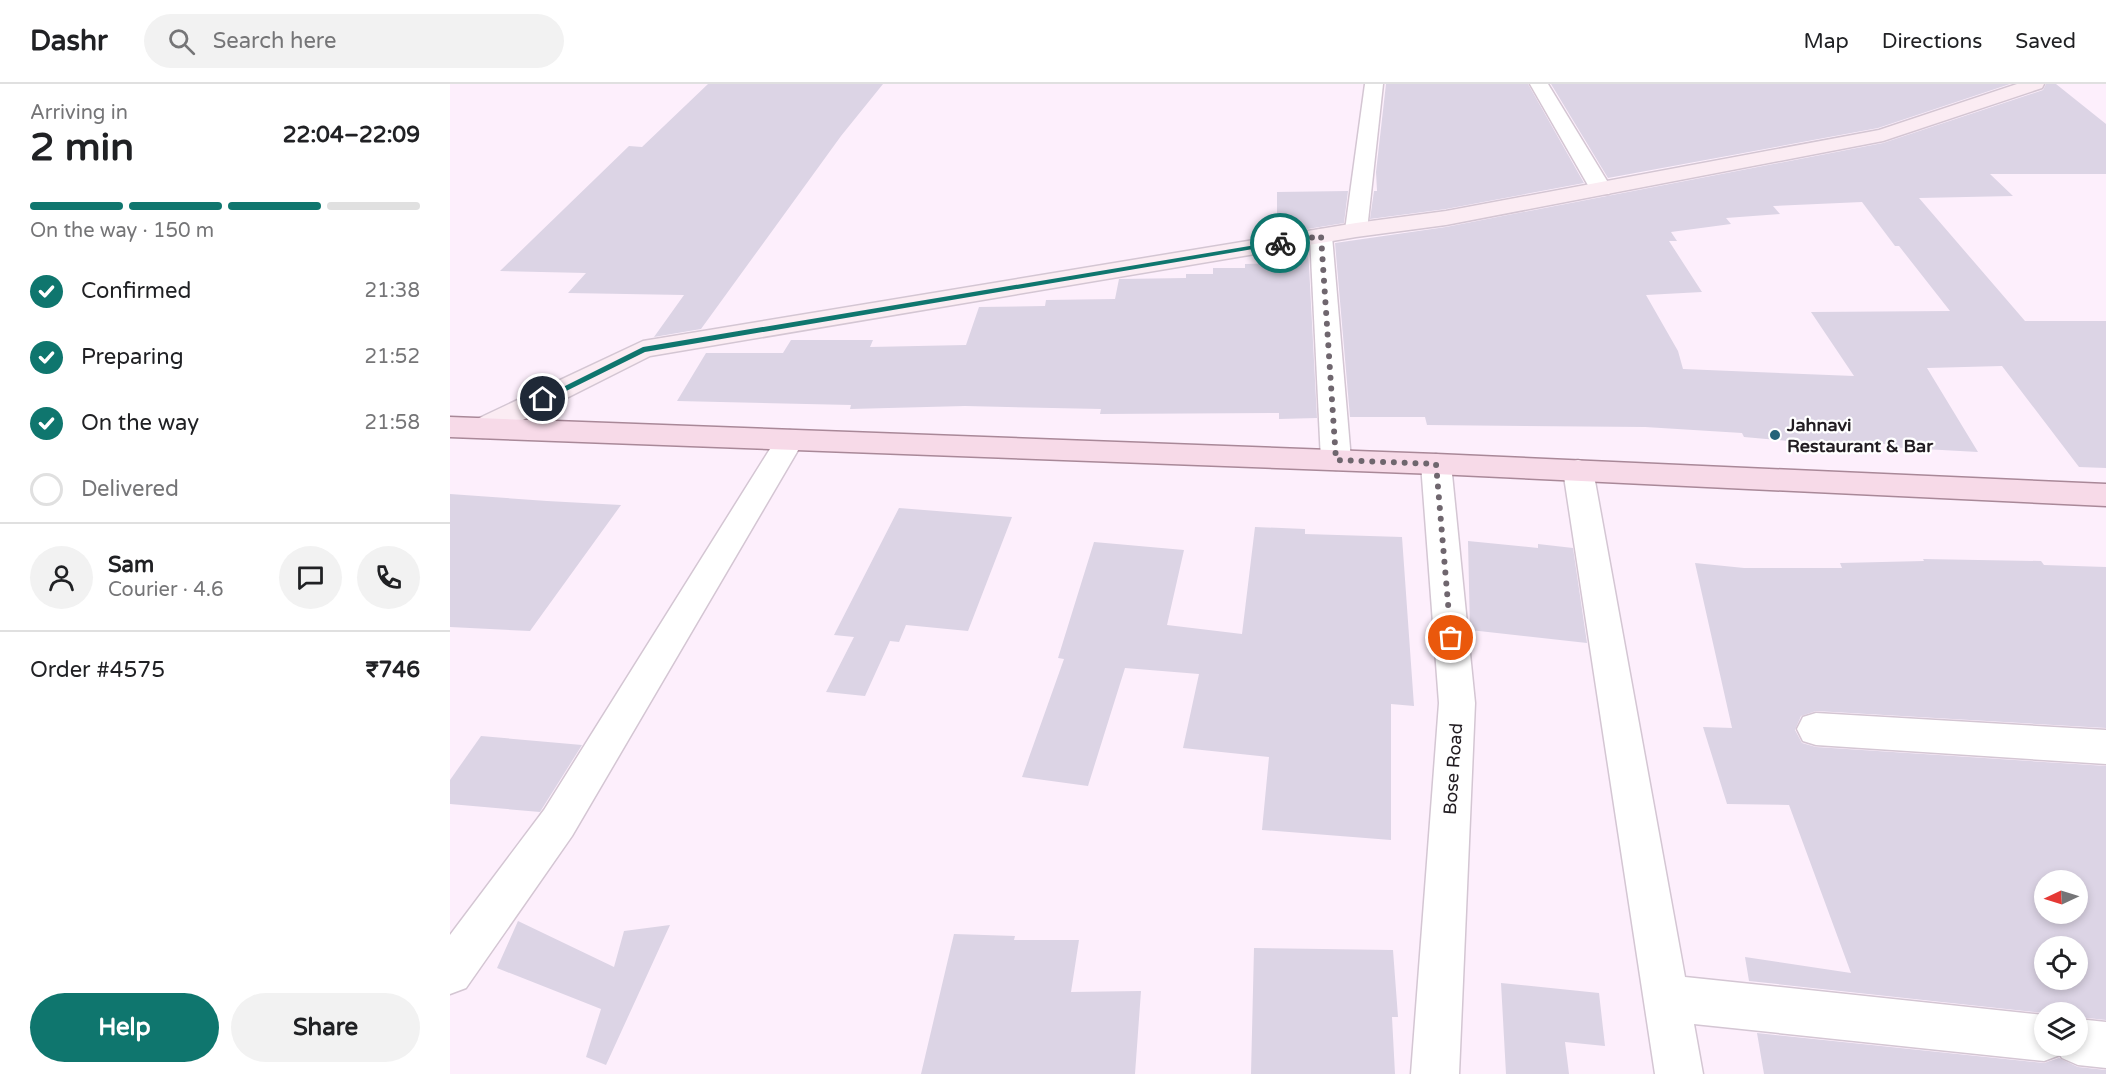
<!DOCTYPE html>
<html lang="en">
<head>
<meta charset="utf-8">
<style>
	:root { --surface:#fff; --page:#f2f2f2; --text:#202124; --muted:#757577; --line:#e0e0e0; --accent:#0f766e }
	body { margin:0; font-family:"Varela Round",sans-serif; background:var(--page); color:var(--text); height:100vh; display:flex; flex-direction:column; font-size:22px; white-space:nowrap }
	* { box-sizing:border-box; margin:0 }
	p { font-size:20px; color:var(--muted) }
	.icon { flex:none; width:33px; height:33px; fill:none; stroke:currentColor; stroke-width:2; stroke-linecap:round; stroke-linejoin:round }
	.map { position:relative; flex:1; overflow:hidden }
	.details { display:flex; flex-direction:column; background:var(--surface); width:450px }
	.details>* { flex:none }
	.needle { width:39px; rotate:266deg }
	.buttons { position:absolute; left:1584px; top:786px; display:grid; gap:12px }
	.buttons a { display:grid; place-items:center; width:54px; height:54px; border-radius:50%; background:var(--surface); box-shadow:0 3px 9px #0003; font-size:30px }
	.pin { position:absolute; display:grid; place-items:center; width:51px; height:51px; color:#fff; margin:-26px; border:3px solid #fff; border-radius:50%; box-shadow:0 2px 6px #0007 }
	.courier { position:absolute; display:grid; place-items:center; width:60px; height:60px; margin:-30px; border:4px solid #0f766e; border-radius:50%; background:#fff; color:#222; box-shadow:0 2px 8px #0007 }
	.summary em { font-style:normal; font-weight:700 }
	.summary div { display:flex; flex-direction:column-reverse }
	.summary { display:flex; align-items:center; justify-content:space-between; height:102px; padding:0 30px }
	h1 { font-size:39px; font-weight:700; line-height:45px }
	.bar { display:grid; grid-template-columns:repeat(4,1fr); gap:9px 6px; align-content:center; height:72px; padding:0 30px }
	.bar i { height:8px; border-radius:4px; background:var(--line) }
	.bar .selected { background:var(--accent) }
	.bar p { grid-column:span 4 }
	.line { display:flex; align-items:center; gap:15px; padding:0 30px; border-top:2px solid var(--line) }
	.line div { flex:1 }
	.round { display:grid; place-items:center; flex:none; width:63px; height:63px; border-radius:32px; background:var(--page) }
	ol { padding:0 30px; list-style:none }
	li { display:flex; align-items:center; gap:18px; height:66px }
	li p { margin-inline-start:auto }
	li .icon { padding:6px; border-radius:50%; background:var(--accent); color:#fff; stroke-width:4 }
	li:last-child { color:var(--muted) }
	li i { width:33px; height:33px; border:3px solid var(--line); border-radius:50% }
	.action { display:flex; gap:12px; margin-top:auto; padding:12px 30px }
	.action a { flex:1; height:69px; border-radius:36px; background:var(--accent); color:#fff; font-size:24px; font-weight:700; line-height:69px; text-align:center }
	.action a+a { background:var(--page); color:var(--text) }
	header { display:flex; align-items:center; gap:36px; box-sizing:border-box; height:84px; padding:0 30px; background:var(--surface); border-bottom:2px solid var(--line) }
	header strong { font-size:28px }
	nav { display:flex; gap:33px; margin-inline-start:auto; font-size:21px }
	.search { width:420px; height:54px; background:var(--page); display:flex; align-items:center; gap:15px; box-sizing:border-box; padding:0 21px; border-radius:33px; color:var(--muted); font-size:22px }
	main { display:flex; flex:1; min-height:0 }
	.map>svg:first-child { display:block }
</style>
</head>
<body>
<header>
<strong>Dashr</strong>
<div class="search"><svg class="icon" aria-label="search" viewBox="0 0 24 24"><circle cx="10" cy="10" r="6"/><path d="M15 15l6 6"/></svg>Search here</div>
<nav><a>Map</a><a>Directions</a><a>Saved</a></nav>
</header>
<main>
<section class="details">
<div class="summary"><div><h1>2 min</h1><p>Arriving in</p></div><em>22:04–22:09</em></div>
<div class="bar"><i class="selected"></i><i class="selected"></i><i class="selected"></i><i></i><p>On the way · 150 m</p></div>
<ol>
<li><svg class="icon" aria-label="check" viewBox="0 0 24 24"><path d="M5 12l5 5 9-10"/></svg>Confirmed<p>21:38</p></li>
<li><svg class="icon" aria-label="check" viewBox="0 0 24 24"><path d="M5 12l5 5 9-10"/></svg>Preparing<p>21:52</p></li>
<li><svg class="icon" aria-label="check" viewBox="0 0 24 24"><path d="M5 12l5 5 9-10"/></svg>On the way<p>21:58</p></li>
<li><i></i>Delivered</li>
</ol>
<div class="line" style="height:108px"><a class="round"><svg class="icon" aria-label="person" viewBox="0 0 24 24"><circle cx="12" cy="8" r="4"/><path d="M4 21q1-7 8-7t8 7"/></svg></a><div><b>Sam</b><p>Courier · 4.6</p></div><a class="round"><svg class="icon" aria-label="chat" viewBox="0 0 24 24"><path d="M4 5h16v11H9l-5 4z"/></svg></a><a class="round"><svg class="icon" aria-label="phone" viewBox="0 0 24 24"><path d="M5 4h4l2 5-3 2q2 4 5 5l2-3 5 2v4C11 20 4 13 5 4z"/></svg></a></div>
<div class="line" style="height:78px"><div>Order #4575</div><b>₹746</b></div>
<div class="action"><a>Help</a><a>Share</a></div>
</section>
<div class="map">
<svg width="1656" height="990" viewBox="0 0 1656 990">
	<rect width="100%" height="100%" fill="#fdeffc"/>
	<g fill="#dcd4e5" fill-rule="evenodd">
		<path d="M 258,0 L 433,0 L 391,52 L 251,245 L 204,253 L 234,211 L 118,209 L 136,189 L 50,187 L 179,62 L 192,63 Z"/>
		<path d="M 936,0 L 1078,0 L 1134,99 L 996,125 L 920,135 L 924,107 L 927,107 L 926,88 Z"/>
		<path d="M 1101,0 L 1560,0 L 1428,44 L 1158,94 Z"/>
		<path d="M 1596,0 L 1606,0 L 1656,40 L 1656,90 L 1540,90 L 1563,112 L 1469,114 L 1575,237 L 1656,237 L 1656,384 L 1629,383 L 1552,282 L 1477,284 L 1528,368 L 1438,363 L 1437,360 L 1339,357 L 1294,353 L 1292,349 L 1195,343 L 977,341 L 975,333 L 900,333 L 885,159 L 996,143 L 1433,59 L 1593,6 ZM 1412,118 L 1445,162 L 1449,162 L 1500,227 L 1361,228 L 1404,292 L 1233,285 L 1228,267 L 1196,211 L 1252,208 L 1219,157 L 1227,157 L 1221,148 L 1281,140 L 1276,134 L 1330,130 L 1323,122 Z"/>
		<path d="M 898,107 L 894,139 L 827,150 L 827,108 Z"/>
		<path d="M 858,163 L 867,334 L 829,335 L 829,329 L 650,330 L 651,325 L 515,322 L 400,325 L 401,321 L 227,317 L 256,269 L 333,269 L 341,256 L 423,256 L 420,263 L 516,261 L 529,223 L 595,222 L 596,216 L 665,215 L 669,195 L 736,194 L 736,190 L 763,190 L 763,184 L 795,184 L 795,180 L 826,179 L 826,169 Z"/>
		<path d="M 0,410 L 97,417 L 171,421 L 80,547 L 0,543 Z"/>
		<path d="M 449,424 L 562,433 L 518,547 L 456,541 L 449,558 L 440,557 L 415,612 L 376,608 L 404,553 L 384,551 Z"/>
		<path d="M 805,443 L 855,445 L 855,450 L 952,453 L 964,622 L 941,620 L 941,756 L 812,746 L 819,673 L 733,664 L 749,590 L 675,584 L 638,702 L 572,693 L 614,575 L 608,574 L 644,458 L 734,466 L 717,541 L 792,550 Z"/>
		<path d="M 1018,457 L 1088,464 L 1088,460 L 1123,464 L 1137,559 L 1020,546 Z"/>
		<path d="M 1473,475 L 1591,477 L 1594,481 L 1656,483 L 1656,644 L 1366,627 L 1351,632 L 1345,646 L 1352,659 L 1366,663 L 1656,682 L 1656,936 L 1628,933 L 1628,928 L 1594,929 L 1299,897 L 1295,873 L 1401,889 L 1339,721 L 1277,720 L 1253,643 L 1282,644 L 1245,479 L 1294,484 L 1392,484 L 1390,479 L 1474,477 ZM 1594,796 L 1628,796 L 1628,830 L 1594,830 ZM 1594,862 L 1628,862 L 1628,896 L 1594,896 Z"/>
		<path d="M 31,652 L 132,661 L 90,728 L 0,720 L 0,696 Z"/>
		<path d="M 68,837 L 164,883 L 174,847 L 220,841 L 156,981 L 136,973 L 151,925 L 47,884 Z"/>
		<path d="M 504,850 L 565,852 L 564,856 L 629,856 L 621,908 L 691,907 L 685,990 L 471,990 Z"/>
		<path d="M 804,864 L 943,866 L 948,933 L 942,933 L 945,990 L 801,990 Z"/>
		<path d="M 1051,899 L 1149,909 L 1155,962 L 1115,958 L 1119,990 L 1056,990 Z"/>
		<path d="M 1307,949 L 1594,979 L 1609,974 L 1628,983 L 1656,986 L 1656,990 L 1314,990 Z"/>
	</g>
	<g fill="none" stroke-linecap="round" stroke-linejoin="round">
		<g stroke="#d4c6d3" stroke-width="3">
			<g id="minor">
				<path d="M 915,0 L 933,0 L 917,146 L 914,151 L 898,151 L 895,146 Z"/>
				<path d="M 1080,0 L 1098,0 L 1162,105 L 1159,110 L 1143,110 Z"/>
				<path d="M 871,145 L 879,147 L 882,152 L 901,376 L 896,383 L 886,386 L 876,383 L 871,376 L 860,152 L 863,147 Z"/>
				<path d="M 340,346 L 350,349 L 354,356 L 122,752 L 16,904 L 0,910 L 0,851 L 94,726 L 330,349 Z"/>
				<path d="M 986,370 L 996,373 L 1001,380 L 1025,619 L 1009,990 L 961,990 L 989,619 L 971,380 L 976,373 Z"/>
				<path d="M 1128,376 L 1139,379 L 1143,386 L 1235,893 L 1594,931 L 1594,962 L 1628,962 L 1628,935 L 1656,938 L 1656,984 L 1628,981 L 1612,974 L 1610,971 L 1594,977 L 1244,940 L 1253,990 L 1205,990 L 1113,386 L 1117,379 Z"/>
				<path d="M 1366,629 L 1656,646 L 1656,680 L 1366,661 L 1353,657 L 1347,645 L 1353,633 Z"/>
			</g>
		</g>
		<g stroke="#d4c6d3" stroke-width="3">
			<path id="secondary" d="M 1567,0 L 1594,0 L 1592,4 L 1433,57 L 996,141 L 906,153 L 200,272 L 43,351 L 33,354 L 23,351 L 19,344 L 23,337 L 193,257 L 906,139 L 996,127 L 1429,46 Z"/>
		</g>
		<g stroke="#a98898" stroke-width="3">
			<path id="primary" d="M 0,333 L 986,370 L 1656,400 L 1656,422 L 986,390 L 0,353 Z"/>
		</g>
		<use href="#minor" fill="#fff" fill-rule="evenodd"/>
		<use href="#secondary" fill="#fbecf3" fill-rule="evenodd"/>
		<use href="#primary" fill="#f7dae8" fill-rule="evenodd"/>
	</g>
	<path fill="#0f766e" d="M 830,157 L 833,160 L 195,268 L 96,317 L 89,315 L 193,263 Z"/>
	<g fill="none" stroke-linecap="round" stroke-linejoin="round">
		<path stroke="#6f666e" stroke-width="6" stroke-dasharray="0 10.8" d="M 830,159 L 871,152 L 886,376 L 986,380 L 1001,554"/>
	</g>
	<circle fill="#246279" stroke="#fff" stroke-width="2" cx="1325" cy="351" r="6"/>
	<g text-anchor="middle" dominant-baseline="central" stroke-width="4.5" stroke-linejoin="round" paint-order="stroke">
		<g font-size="18" font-weight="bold" fill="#221d22" stroke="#fff" text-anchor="start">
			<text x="1337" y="341">Jahnavi<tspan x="1337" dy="21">Restaurant &amp; Bar</tspan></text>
		</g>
		<g font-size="18" fill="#221d22" stroke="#fff">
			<text transform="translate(1003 685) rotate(-86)">Bose Road</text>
		</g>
	</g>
</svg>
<div class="buttons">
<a><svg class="needle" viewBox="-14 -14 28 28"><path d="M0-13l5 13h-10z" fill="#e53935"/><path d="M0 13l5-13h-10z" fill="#757577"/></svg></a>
<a><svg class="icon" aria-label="locate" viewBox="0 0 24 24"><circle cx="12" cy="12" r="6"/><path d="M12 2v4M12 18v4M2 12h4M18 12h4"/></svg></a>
<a><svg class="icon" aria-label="layers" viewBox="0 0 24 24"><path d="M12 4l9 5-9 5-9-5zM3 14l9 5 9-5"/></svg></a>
</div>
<div class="pin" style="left:1001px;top:554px;background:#ea580c"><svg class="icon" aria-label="bag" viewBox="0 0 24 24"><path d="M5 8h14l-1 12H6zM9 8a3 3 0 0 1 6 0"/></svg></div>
<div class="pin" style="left:93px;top:315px;background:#1f2937"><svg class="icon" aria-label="home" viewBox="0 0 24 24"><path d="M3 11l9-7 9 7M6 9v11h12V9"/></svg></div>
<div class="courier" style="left:830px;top:159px"><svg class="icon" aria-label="bike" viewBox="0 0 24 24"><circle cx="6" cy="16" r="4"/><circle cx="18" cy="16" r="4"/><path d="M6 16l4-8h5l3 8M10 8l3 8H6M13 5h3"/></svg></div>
</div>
</main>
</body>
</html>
